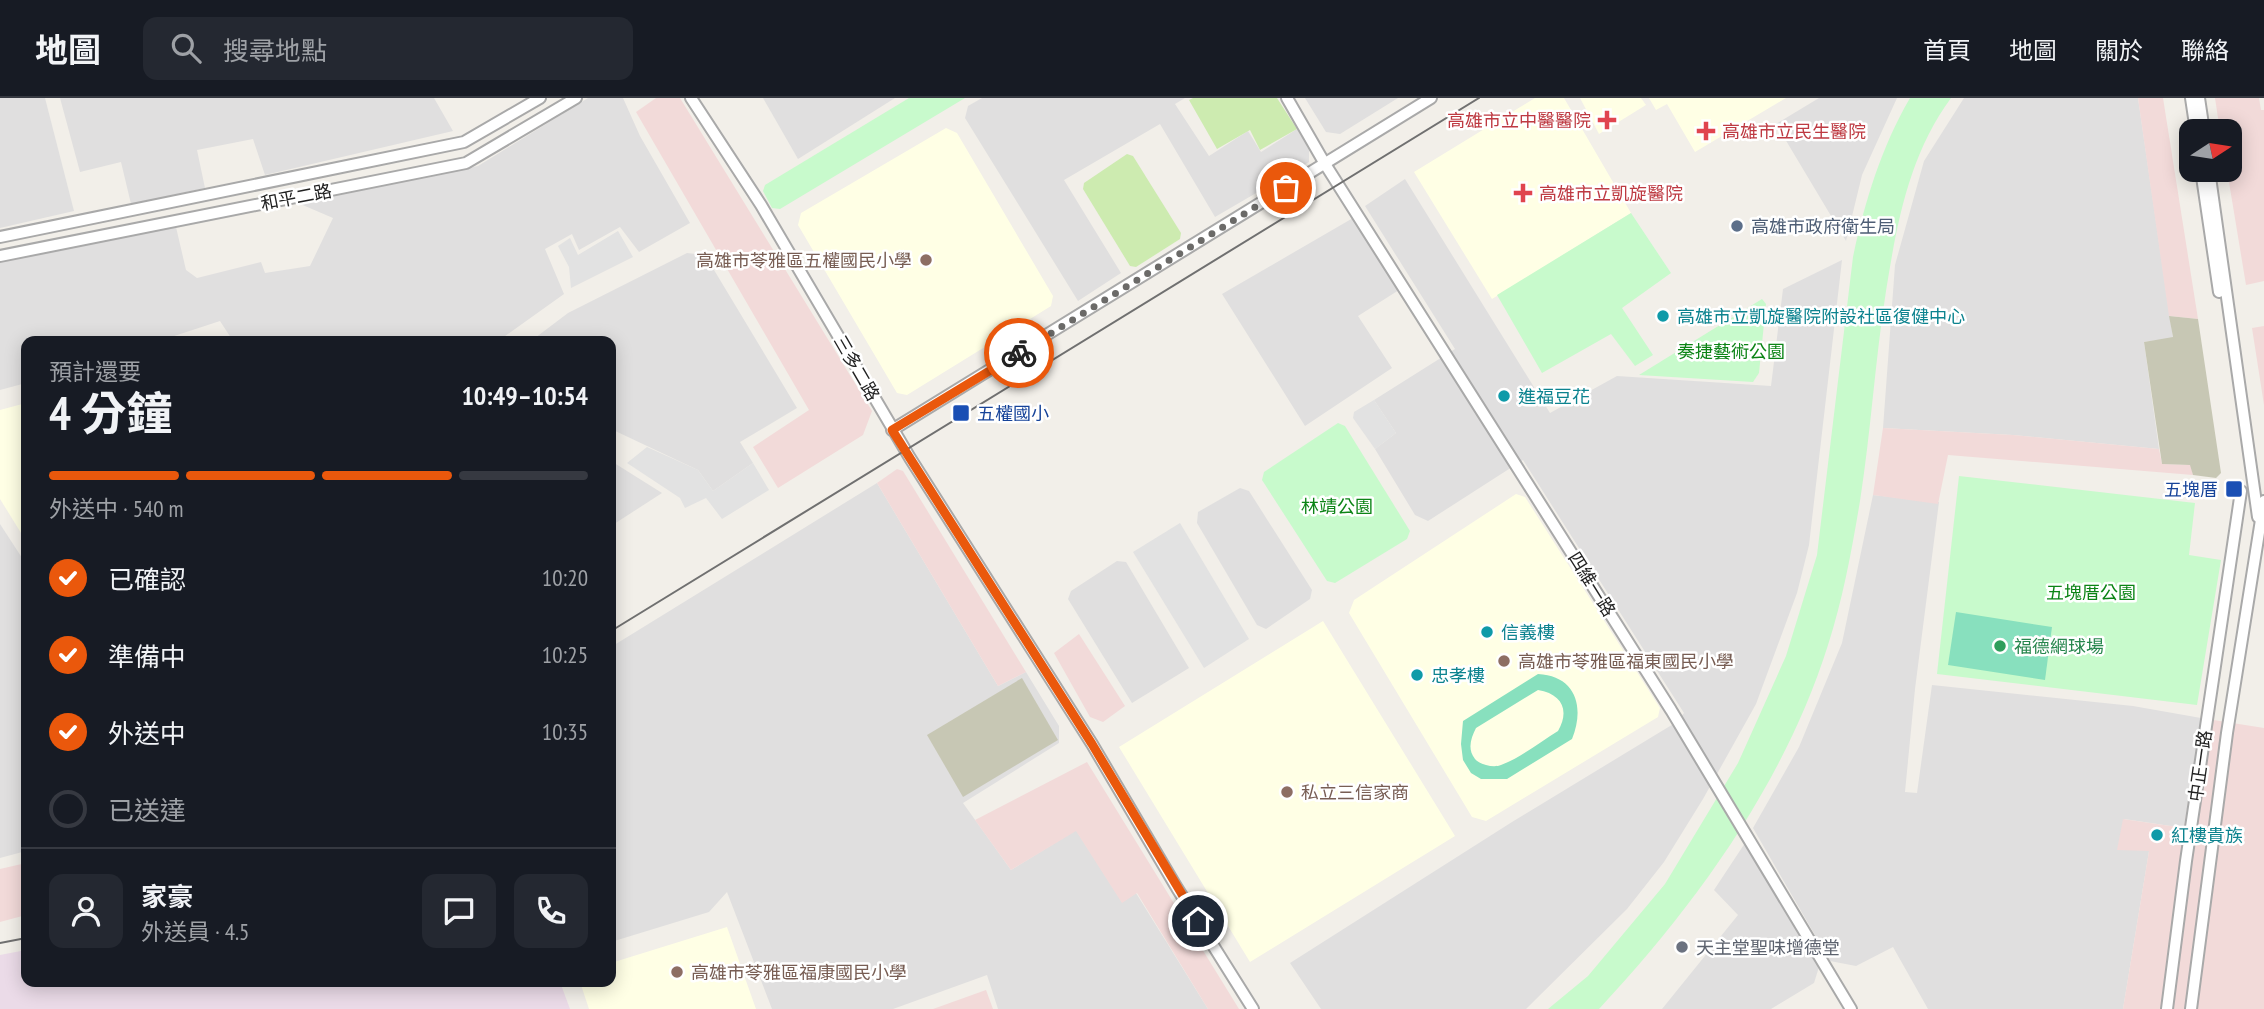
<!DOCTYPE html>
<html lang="zh-TW">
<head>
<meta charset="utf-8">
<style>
	:root { --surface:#171b24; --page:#242831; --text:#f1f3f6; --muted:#9ea1a6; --line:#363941; --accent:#ea580c }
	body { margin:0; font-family:"PT Sans Narrow","Noto Sans TC",sans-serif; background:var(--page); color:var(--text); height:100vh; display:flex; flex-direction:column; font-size:26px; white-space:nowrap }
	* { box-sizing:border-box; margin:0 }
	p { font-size:23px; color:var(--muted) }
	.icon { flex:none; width:38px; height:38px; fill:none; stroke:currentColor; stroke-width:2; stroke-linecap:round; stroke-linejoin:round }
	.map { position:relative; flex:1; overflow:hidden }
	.drawer { position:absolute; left:21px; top:238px; width:595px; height:651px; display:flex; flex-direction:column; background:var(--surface); border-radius:14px; box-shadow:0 4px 18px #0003 }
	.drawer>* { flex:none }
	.needle { width:46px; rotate:78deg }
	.buttons { position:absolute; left:2179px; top:21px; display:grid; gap:14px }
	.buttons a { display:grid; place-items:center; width:63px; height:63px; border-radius:14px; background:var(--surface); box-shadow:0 4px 18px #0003; font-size:35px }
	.pin { position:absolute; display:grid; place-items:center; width:60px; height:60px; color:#fff; margin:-30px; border:4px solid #fff; border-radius:50%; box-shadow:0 2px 7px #0007 }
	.courier { position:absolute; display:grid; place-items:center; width:70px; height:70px; margin:-35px; border:5px solid #ea580c; border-radius:50%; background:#fff; color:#222; box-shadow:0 2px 9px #0007 }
	.overview em { font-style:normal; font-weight:700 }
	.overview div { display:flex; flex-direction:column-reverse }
	.overview { display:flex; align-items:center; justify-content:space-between; height:119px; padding:0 28px }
	h1 { font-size:46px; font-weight:700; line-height:52px }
	.bar { display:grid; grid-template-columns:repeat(4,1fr); gap:10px 7px; align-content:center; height:84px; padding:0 28px }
	.bar i { height:9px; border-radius:5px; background:var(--line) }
	.bar .on { background:var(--accent) }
	.bar p { grid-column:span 4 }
	.line { display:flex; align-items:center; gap:18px; padding:0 28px; border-top:2px solid var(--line) }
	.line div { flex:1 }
	.round { display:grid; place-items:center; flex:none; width:74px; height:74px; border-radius:14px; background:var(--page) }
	ol { padding:0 28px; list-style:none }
	li { display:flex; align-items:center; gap:21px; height:77px }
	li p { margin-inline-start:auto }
	li .icon { padding:7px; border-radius:50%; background:var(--accent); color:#fff; stroke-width:4 }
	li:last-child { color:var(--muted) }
	li i { width:38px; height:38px; border:4px solid var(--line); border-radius:50% }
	header { display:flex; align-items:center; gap:42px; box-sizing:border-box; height:98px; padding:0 35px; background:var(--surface); border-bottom:2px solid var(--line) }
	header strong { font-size:33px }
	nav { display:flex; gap:38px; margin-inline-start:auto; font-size:24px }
	.search { width:490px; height:63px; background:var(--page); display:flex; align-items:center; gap:18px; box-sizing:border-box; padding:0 24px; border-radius:14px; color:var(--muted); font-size:26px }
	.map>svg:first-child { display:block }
</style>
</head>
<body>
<header>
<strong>地圖</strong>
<div class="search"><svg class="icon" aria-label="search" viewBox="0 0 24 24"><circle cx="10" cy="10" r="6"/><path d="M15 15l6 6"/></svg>搜尋地點</div>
<nav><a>首頁</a><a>地圖</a><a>關於</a><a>聯絡</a></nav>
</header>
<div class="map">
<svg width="2264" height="911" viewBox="0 0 2264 911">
	<rect width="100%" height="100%" fill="#f2efe9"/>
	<g fill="#e0dfdf">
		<path d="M 0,0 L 45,0 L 74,113 L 0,130 Z"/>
		<path d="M 60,0 L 434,0 L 453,33 L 265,77 L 253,41 L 197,52 L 205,90 L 131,106 L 121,64 L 80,74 Z"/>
		<path d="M 588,0 L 623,0 L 640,38 L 690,125 L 639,154 L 620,129 L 579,152 L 572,136 L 545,151 L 564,196 L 498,243 L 233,243 L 220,223 L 159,243 L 26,243 L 26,285 L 0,292 L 0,164 L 176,129 L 186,172 L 197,180 L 261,164 L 265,175 L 310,168 L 333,120 L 298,105 L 478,68 Z"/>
		<path d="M 763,0 L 895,0 L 798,61 Z"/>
		<path d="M 982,0 L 1185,0 L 1175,6 L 1209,58 L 1248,33 L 1261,54 L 1297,31 L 1309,52 L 1309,64 L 1215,119 L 1160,26 L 1064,82 L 1121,175 L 1078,203 L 965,20 L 968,8 Z"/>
		<path d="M 1305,0 L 1398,0 L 1340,36 L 1326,34 Z"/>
		<path d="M 1819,0 L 1897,0 L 1862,77 L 1846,143 L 1776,26 Z"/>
		<path d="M 1964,0 L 2138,0 L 2173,240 L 2144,244 L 2159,351 L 2013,337 L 1883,330 L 1895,167 L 1924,63 Z"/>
		<path d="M 1405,81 L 1550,315 L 1617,278 L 1771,288 L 1783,191 L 1842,162 L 1809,447 L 1797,495 L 1756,606 L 1703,701 L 1664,764 L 1627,811 L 1526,911 L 1321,911 L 1290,865 L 1512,724 L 1675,625 L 1684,615 L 1523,362 L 1428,423 L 1415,417 L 1375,351 L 1396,335 L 1374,302 L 1455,251 L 1365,108 Z"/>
		<path d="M 1353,120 L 1399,192 L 1358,218 L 1392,270 L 1305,328 L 1222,196 Z"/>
		<path d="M 687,155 L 705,157 L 797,310 L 740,344 L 753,365 L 713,393 L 698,372 L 611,331 L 611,243 L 531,243 L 568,215 Z"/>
		<path d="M 611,363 L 662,395 L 611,428 Z"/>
		<path d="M 877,385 L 998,588 L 1026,574 L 1059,628 L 1059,645 L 963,705 L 1011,772 L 1076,732 L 1122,804 L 1136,795 L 1208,911 L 998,911 L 987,877 L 893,911 L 772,911 L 727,794 L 709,814 L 611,844 L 611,549 Z"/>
		<path d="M 1240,390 L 1249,393 L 1312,492 L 1310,501 L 1266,531 L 1257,527 L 1197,425 L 1198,414 Z"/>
		<path d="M 1873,397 L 1939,404 L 1915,591 L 1905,694 L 1917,695 L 1932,587 L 2133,608 L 2201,620 L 2184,730 L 2124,721 L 2149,753 L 2123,911 L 1928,911 L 1893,849 L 1856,868 L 1830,863 L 1753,730 L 1799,649 L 1842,545 Z"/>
		<path d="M 0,426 L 26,466 L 26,753 L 0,760 Z"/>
		<path d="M 1117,463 L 1126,464 L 1189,570 L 1132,605 L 1068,501 L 1071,493 Z"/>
		<path d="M 1745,745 L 1819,869 L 1814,885 L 1771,911 L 1662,911 L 1738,817 L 1714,792 Z"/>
	</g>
	<g fill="#f2dad9">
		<path d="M 656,0 L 680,0 L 872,313 L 863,337 L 778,390 L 753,349 L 809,312 L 636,14 Z"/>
		<path d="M 2138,0 L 2163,0 L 2198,221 L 2169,218 Z"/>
		<path d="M 2215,0 L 2259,0 L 2261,12 L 2264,12 L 2264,183 L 2246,187 L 2227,72 L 2230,72 L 2230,33 L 2220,33 Z"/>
		<path d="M 2264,228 L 2264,307 L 2252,230 Z"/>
		<path d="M 1883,330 L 2013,337 L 2159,351 L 2162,366 L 2191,367 L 2193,377 L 1948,357 L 1938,406 L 1873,397 Z"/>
		<path d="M 897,371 L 903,373 L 1026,574 L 998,588 L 877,385 Z"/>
		<path d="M 1079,536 L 1125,608 L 1103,624 L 1090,619 L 1054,555 Z"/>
		<path d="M 2201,620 L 2264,630 L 2264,911 L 2123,911 L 2149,753 L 2117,752 L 2123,721 L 2184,730 Z"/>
		<path d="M 1087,664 L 1239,911 L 1208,911 L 1137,795 L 1122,805 L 1076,733 L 1011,772 L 975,722 Z"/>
		<path d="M 26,765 L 26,817 L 0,824 L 0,771 Z"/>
		<path d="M 986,892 L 993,911 L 933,911 Z"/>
	</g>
	<path fill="#ebdbe8" d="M 26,852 L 26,884 L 560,884 L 570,911 L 0,911 L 0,857 Z"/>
	<g fill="#ffffe5">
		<path d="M 1535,0 L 1564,0 L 1631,115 L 1492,201 L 1414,74 Z"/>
		<path d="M 1580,0 L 1641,0 L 1646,7 L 1599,36 Z"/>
		<path d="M 1649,0 L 1786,0 L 1695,54 L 1667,6 L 1656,12 Z"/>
		<path d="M 946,30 L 957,35 L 1053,198 L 1051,208 L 907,297 L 897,295 L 798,127 L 801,115 Z"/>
		<path d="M 26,305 L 26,443 L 0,401 L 0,312 Z"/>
		<path d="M 1516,396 L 1525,399 L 1660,610 L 1658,619 L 1486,723 L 1472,719 L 1349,515 L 1354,502 Z"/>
		<path d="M 1323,523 L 1455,738 L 1250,864 L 1119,649 Z"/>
		<path d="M 727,829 L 756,911 L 589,911 L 580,884 L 611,884 L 611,865 Z"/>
	</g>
	<g fill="#c7c7b4">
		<path d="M 2169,218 L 2198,221 L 2221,375 L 2216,380 L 2193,377 L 2190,367 L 2162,366 L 2144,244 L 2173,239 Z"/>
		<path d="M 1022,580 L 1058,642 L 963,699 L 927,637 Z"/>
	</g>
	<g fill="#cdebb0">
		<path d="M 1193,0 L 1277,0 L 1297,31 L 1260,52 L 1250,32 L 1217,51 L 1189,2 Z"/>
		<path d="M 1127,56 L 1133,58 L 1181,135 L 1180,141 L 1136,169 L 1130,168 L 1083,91 L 1084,85 Z"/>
	</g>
	<g fill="#c8facc">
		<path d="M 909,0 L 965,0 L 780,111 L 772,110 L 763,93 L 765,87 Z"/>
		<path d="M 1910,0 L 1951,0 C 1909,57 1897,125 1886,193 C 1875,263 1871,333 1860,403 C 1852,451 1843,501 1828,547 C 1785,684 1696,807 1599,911 L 1548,911 L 1588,878 L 1665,786 L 1738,665 L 1786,558 L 1817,457 L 1853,159 C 1865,103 1881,50 1910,0 Z"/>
		<path d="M 1631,115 L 1671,175 L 1622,210 L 1653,257 L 1635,268 L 1611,236 L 1542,275 L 1497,197 Z"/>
		<path d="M 1762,201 L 1766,206 L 1759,275 L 1753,284 L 1639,277 Z"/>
		<path d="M 1338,325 L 1345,328 L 1410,433 L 1407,441 L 1335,485 L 1327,483 L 1262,382 L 1264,374 Z"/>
		<path d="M 1959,378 L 2195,405 L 2189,457 L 2221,462 L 2197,607 L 1937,576 Z"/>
	</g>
	<g fill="#88e0be" fill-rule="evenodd">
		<path d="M 1956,514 L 2052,529 L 2045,582 L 1948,567 Z"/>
		<path d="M 1538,576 C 1576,578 1585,609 1572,641 L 1507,681 L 1481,681 L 1471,675 L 1463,662 L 1461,646 L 1463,623 ZM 1538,592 C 1562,596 1570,612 1558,633 C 1540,644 1520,660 1501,667 C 1494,670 1480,667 1475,661 C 1467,651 1471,640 1476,630 Z"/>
	</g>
	<g fill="#e2e2e2">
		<path d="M 618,133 L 633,159 L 571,190 L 569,169 L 558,148 L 570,140 L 578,157 Z"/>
		<path d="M 1374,302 L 1396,335 L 1375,351 L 1353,320 L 1354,314 Z"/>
		<path d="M 647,349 L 698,372 L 713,393 L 753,365 L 769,392 L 722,421 L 706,400 L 685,410 L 680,400 L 627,365 Z"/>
		<path d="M 1180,425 L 1249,541 L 1204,570 L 1133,454 Z"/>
	</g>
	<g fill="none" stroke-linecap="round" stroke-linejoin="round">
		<g stroke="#a9a9a9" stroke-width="14">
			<g id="tertiary">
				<path d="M 691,0 L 761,107 L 910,360 L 1092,646 L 1177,790 L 1253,911"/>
				<path d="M 1287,0 L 1325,66 L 1671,612 L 1851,911"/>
				<path d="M 2191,0 L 2196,33"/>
				<path d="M 2199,0 L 2204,33"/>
				<path d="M 2201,72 L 2219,194"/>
				<path d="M 2209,72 L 2258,419"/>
				<path d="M 0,139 L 464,44 L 540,0"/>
				<path d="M 0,158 L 466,65 L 576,0"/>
				<path d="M 892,332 L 1431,0"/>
				<path d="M 2167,911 L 2186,763 L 2241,393"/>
				<path d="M 2191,911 L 2227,635 L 2264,403"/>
			</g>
		</g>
		<use href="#tertiary" stroke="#fff" stroke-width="10"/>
		<g stroke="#707070" stroke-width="2">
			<path d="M 611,533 L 1479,0"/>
			<path d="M 0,845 L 26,840"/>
		</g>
	</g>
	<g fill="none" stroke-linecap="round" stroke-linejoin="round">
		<path stroke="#6b6a68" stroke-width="7" stroke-dasharray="0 12.6" d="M 1019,255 L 1286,90"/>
		<path stroke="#ea580c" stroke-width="9" d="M 1019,255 L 892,332 L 1092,646 L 1198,823"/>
	</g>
	<g fill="#e0444e" stroke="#fff" stroke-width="2.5">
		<path d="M1603.5 11.5h7v7h7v7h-7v7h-7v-7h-7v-7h7z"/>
		<path d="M1702.5 22.5h7v7h7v7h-7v7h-7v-7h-7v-7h7z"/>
		<path d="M1519.5 84.5h7v7h7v7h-7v7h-7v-7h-7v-7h7z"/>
	</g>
	<circle fill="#5c6f8a" stroke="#fff" stroke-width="2.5" cx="1737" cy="128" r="7"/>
	<g fill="#8d6e63" stroke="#fff" stroke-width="2.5">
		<circle cx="926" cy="162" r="7"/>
		<circle cx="1504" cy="563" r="7"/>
		<circle cx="1287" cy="694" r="7"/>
		<circle cx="677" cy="874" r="7"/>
	</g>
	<g fill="#0f9aa8" stroke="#fff" stroke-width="2.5">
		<circle cx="1663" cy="218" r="7"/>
		<circle cx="1504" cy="298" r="7"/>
		<circle cx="1487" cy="534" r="7"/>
		<circle cx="1417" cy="577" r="7"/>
		<circle cx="2157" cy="737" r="7"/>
	</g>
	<g fill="#1a4fb4" stroke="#fff" stroke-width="2.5">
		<rect x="952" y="306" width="18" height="18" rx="3.5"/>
		<rect x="2225" y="382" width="18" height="18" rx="3.5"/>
	</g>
	<circle fill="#2e9e5b" stroke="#fff" stroke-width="2.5" cx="2000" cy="548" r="7"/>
	<circle fill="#6b7280" stroke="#fff" stroke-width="2.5" cx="1682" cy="849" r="7"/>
	<g text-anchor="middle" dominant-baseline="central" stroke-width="5" stroke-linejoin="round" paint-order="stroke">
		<g font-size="18" fill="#be3a42" stroke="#fff" text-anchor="start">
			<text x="1591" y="22" text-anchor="end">高雄市立中醫醫院</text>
			<text x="1722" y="33">高雄市立民生醫院</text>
			<text x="1539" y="95">高雄市立凱旋醫院</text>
		</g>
		<g font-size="18" fill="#222" stroke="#fff">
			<text transform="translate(296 99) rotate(-11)">和平二路</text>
			<text transform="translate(857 270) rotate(60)">三多二路</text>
			<text transform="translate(1592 486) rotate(58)">四維一路</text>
			<text transform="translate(2200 668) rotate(-82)">中正一路</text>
		</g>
		<g font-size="18" fill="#4e5e75" stroke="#fff" text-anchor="start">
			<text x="1751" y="128">高雄市政府衛生局</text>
		</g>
		<g font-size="18" fill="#785e54" stroke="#fff" text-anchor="start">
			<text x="912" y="162" text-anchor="end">高雄市苓雅區五權國民小學</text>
			<text x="1518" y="563">高雄市苓雅區福東國民小學</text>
			<text x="1301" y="694">私立三信家商</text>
			<text x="691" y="874">高雄市苓雅區福康國民小學</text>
		</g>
		<g font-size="18" fill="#0d838f" stroke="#fff" text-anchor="start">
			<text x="1677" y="218">高雄市立凱旋醫院附設社區復健中心</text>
			<text x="1518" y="298">進福豆花</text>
			<text x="1501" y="534">信義樓</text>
			<text x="1431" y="577">忠孝樓</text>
			<text x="2171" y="737">紅樓貴族</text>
		</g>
		<g font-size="18" fill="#0c8416" stroke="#fff">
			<text x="1731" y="253">奏捷藝術公園</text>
			<text x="1337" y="408">林靖公園</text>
			<text x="2091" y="494">五塊厝公園</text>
		</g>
		<g font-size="18" fill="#164399" stroke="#fff" text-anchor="start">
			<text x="977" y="315">五權國小</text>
			<text x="2218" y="391" text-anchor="end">五塊厝</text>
		</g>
		<g font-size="18" fill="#27864d" stroke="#fff" text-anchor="start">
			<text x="2014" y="548">福德網球場</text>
		</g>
		<g font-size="18" fill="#5b616d" stroke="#fff" text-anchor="start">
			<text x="1696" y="849">天主堂聖味增德堂</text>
		</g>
	</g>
</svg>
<div class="buttons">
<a><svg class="needle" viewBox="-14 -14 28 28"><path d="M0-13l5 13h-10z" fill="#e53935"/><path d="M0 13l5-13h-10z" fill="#9ea1a6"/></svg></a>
</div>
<div class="pin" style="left:1286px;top:90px;background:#ea580c"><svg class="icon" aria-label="bag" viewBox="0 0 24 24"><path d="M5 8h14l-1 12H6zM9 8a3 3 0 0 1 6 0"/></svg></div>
<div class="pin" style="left:1198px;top:823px;background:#1f2937"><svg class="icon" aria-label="home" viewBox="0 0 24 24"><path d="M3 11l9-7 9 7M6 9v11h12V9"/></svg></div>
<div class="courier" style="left:1019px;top:255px"><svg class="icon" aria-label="bike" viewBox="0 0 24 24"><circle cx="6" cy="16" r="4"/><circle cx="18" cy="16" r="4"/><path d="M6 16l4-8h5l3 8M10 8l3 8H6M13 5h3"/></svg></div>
<section class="drawer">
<div class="overview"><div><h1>4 分鐘</h1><p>預計還要</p></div><em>10:49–10:54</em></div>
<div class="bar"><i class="on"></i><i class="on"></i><i class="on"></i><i></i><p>外送中 · 540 m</p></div>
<ol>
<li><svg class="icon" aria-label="check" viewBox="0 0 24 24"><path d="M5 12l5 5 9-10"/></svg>已確認<p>10:20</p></li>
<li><svg class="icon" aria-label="check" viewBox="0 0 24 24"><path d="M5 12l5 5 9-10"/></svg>準備中<p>10:25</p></li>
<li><svg class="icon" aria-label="check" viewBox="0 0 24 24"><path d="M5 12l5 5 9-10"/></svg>外送中<p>10:35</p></li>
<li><i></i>已送達</li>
</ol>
<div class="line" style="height:126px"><a class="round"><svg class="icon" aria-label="person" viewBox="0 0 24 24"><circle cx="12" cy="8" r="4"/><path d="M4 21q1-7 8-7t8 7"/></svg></a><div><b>家豪</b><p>外送員 · 4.5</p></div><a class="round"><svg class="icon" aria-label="chat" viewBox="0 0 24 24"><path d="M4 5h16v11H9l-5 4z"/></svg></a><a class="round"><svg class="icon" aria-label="phone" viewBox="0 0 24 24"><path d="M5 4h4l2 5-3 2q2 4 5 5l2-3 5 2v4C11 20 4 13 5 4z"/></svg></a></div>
</section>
</div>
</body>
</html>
